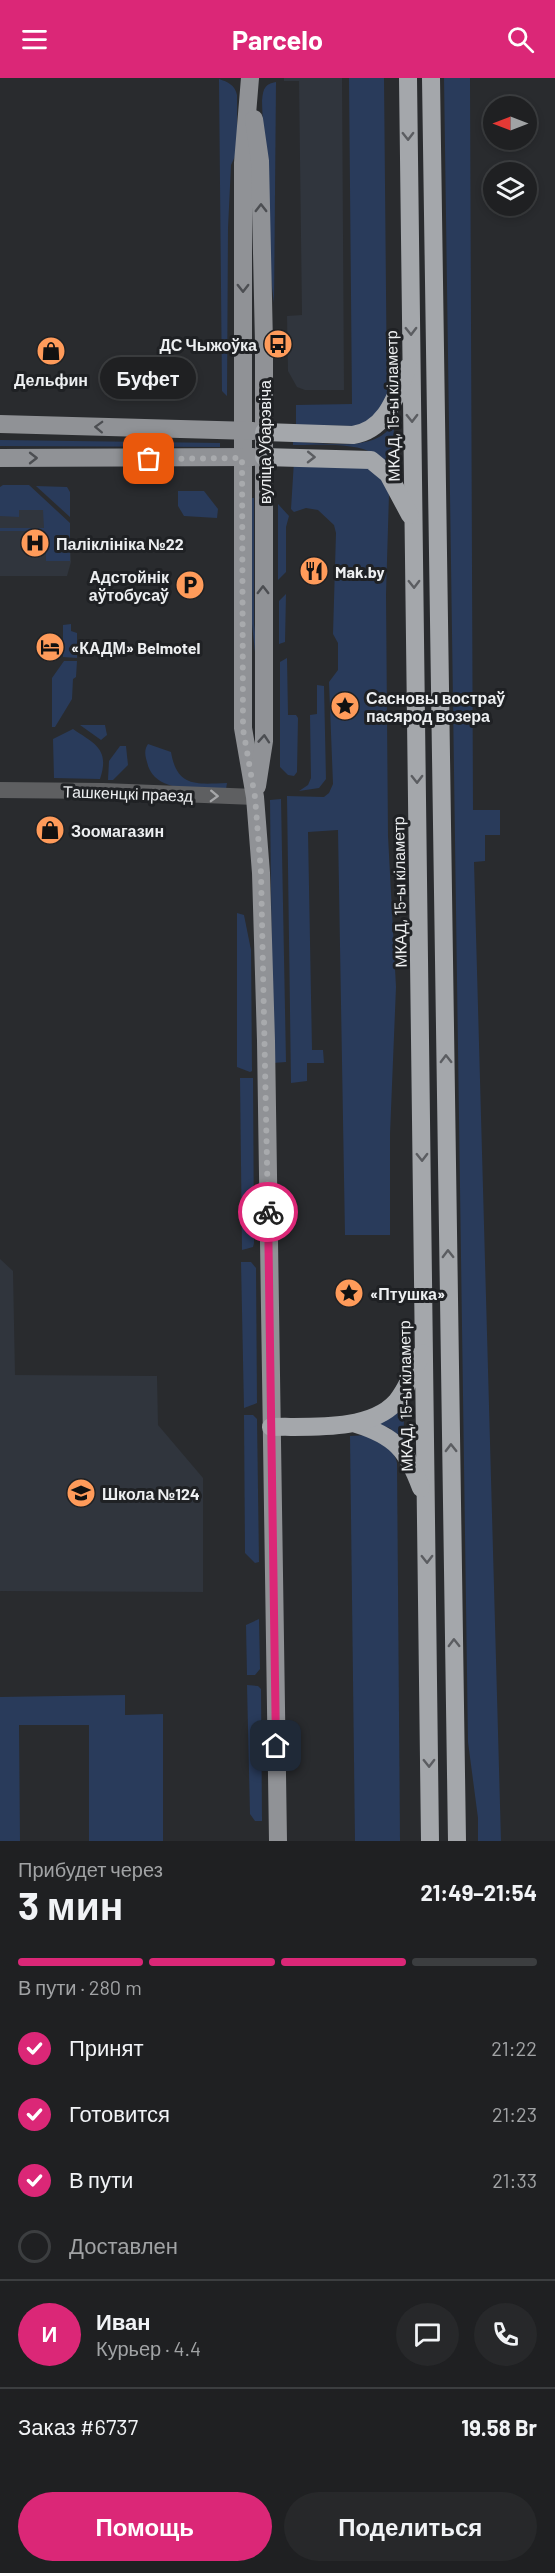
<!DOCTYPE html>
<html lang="ru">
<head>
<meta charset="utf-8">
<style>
	:root { --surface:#1f2022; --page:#27282a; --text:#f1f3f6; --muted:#a1a3a5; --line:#3c3e40; --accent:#db2777 }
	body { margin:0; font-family:Barlow,sans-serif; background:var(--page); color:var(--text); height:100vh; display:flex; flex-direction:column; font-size:22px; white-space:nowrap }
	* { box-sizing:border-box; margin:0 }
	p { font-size:20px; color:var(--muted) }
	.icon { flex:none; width:33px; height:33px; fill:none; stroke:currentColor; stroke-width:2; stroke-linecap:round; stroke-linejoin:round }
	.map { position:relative; height:1763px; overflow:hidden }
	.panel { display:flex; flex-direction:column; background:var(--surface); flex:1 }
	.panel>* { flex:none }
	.needle { width:39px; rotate:270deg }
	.controls { position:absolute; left:483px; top:18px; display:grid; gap:12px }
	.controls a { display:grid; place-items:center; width:54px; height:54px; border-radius:50%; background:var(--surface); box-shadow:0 3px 9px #0003,0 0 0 2px var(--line); font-size:30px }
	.pin { position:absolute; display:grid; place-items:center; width:51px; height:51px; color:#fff; margin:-26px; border-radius:12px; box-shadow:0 3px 9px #0006 }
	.courier { position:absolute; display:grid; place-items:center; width:60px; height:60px; margin:-30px; border:4px solid #db2777; border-radius:50%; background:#fff; color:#222; box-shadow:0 2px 8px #0007 }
	.bubble { position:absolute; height:42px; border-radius:21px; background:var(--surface); box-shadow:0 3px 9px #0003,0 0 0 2px var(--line); font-size:20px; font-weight:700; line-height:42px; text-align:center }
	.head em { font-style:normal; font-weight:700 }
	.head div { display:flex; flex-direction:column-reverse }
	.head { display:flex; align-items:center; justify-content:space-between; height:102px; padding:0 18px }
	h1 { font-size:39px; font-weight:700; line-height:45px }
	.bar { display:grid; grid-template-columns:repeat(4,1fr); gap:9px 6px; align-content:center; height:72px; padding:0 18px }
	.bar i { height:8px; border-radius:4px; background:var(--line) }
	.bar .current { background:var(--accent) }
	.bar p { grid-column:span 4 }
	.line { display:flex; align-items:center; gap:15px; padding:0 18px; border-top:2px solid var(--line) }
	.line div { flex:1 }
	.round { display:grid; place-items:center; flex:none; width:63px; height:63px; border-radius:32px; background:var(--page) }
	ol { padding:0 18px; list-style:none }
	li { display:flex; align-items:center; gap:18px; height:66px }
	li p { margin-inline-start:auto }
	li .icon { padding:6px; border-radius:50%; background:var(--accent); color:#fff; stroke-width:4 }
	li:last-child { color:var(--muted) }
	li i { width:33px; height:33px; border:3px solid var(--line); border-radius:50% }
	.cta { display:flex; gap:12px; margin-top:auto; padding:12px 18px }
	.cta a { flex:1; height:69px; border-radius:36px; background:var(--accent); color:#fff; font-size:24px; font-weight:700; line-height:69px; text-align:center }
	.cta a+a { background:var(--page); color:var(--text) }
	header { display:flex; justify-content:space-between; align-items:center; height:78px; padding:0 18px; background:var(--accent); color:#fff; font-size:27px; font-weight:700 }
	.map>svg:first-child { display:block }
</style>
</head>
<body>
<header><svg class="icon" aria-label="menu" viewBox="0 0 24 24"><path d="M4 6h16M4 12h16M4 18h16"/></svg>Parcelo<svg class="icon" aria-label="search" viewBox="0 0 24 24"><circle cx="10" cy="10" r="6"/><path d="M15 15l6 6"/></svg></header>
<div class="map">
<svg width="555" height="1763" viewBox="0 0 555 1763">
	<rect width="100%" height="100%" fill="#292b2e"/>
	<g fill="#30353d">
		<path d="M 284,0 L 342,0 L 344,312 L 305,312 L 297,309 L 288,293 L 287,238 L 302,237 L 299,3 L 284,3 Z"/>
		<path d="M 30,414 L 69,447 L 71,484 L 67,498 L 0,498 L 0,415 Z"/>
		<path d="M 0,1181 L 13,1193 L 15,1297 L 157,1298 L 158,1347 L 203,1400 L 203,1514 L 0,1513 Z"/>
	</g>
	<g fill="#293b5b">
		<path d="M 349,0 L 384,0 L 387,318 L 374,341 L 356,348 L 296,347 L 296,327 L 352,326 Z"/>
		<path d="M 444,0 L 470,0 L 473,732 L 500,732 L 500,757 L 485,757 L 485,783 L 474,784 L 501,1763 L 478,1763 L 478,1740 L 468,1664 Z"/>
		<path d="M 219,1 C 228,4 235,7 237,17 L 237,74 L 231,87 L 228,150 L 227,318 L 222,313 Z"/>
		<path d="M 276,4 L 274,225 L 267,168 L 262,23 C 263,12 264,6 276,4 Z"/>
		<path d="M 391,349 L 394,351 L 391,388 C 386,384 381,379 375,376 C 356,364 315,367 293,367 L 293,364 C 322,364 371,375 391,349 Z"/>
		<path d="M 0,362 L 220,365 L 220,369 L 0,368 Z"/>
		<path d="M 294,383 L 360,384 L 378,393 L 389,416 L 386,516 L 388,758 L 396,909 L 390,1056 L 390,1157 L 345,1157 L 338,752 L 308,754 L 312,972 L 323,972 L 324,985 L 307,985 L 307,1003 L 291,1005 L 287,718 L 324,719 L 329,715 L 333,706 L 329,604 L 338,592 L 338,565 L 333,556 L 336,455 L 334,447 L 318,432 L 306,430 L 294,434 L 291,431 Z"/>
		<path d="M 3,407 L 29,407 L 70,445 L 70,483 L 46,483 L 45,453 L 0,453 L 0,450 L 44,450 L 43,432 L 19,432 L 19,439 L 0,438 L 0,409 Z"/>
		<path d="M 36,408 L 67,409 L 70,414 L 70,439 Z"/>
		<path d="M 178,413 L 204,413 L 218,431 L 217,440 L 184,438 L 178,428 Z"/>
		<path d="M 251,420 L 254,420 L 254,546 L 259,593 L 257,593 L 252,546 Z"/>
		<path d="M 278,426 L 289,438 L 286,449 L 286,494 L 278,502 Z"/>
		<path d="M 286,516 L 285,564 L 279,566 L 279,523 Z"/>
		<path d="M 71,546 L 71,553 L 77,555 L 77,580 L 63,579 L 63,547 Z"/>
		<path d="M 287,580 L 288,637 L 296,637 L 298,640 L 297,694 L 294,698 L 288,697 L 280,689 L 280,584 Z"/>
		<path d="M 64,583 L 77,583 L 76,599 L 73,601 L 72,621 L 55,649 L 52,649 L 52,600 Z"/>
		<path d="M 317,607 L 324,608 L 326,701 L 319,710 L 299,713 L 308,707 L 311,700 L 310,637 L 317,636 Z"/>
		<path d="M 80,647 L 105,647 L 107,657 L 101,662 Z"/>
		<path d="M 73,651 C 95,666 110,671 100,701 L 54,700 L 53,661 Z"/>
		<path d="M 148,666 L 171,674 C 177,710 197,706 227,705 L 226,711 C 201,710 154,717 147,684 C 145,677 144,672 148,666 Z"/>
		<path d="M 120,668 L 126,668 L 128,687 L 113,702 L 108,702 L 109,683 Z"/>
		<path d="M 281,721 L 286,984 L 273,985 L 270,722 Z"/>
		<path d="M 237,835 L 244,837 L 251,872 L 252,993 L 250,994 L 237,989 Z"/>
		<path d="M 240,1000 L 253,1000 L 254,1165 L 253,1169 L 242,1172 Z"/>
		<path d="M 241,1184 L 251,1184 L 256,1190 L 257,1325 L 244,1330 Z"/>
		<path d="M 405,1320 L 403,1364 L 390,1350 L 372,1345 Z"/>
		<path d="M 244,1337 L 253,1337 L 257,1341 L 259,1484 L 255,1485 L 245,1475 Z"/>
		<path d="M 368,1357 C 382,1363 393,1369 397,1385 L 400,1763 L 355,1763 L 350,1358 Z"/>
		<path d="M 259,1541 L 260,1591 L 255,1597 L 247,1597 L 246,1547 Z"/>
		<path d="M 247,1607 L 258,1608 L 261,1611 L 262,1743 L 255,1743 L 250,1736 Z"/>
		<path d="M 125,1617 L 125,1637 L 163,1636 L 163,1763 L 89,1763 L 89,1647 L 19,1647 L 20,1763 L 0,1763 L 0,1619 Z"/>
	</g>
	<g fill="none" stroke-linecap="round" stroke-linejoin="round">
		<path stroke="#5e5f61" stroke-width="16" d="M 0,712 L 103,713 L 255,719"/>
		<g stroke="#909296" stroke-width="18">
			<path d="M 250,0 L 243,85 L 243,650 L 255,719 L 261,795 L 266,963 L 278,1763"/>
			<path d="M 254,41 L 260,83 L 264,266 L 264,663 L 257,708"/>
			<path d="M 0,346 L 253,353"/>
			<path d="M 0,380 L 253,379"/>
		</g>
		<g stroke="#a4a7ab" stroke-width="18">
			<path d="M 408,0 L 430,1763"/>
			<path d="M 431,0 L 457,1763"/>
			<path d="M 264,354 L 353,357 C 387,352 396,317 408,289"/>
			<path d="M 264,379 L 371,382 L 388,396 L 410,437"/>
			<path d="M 356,1346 C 395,1358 407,1372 421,1410"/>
			<path d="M 271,1349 C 308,1348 369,1354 396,1324 C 408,1310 414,1291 422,1275"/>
		</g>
	</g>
	<defs><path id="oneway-chevron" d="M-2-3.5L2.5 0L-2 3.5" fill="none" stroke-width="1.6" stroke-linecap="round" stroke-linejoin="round" transform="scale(1.5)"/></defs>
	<g stroke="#5b5d61">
		<use href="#oneway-chevron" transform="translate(408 58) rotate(89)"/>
		<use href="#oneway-chevron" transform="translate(411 253) rotate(89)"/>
		<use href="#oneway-chevron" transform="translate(412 340) rotate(89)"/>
		<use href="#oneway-chevron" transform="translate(311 379) rotate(1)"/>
		<use href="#oneway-chevron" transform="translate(414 506) rotate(89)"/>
		<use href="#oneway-chevron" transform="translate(417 701) rotate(89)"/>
		<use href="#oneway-chevron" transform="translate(446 981) rotate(-91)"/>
		<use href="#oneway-chevron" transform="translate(422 1079) rotate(89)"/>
		<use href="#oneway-chevron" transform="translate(448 1176) rotate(-91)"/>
		<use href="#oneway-chevron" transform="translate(451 1370) rotate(-91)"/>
		<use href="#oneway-chevron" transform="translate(427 1481) rotate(89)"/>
		<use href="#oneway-chevron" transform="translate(454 1565) rotate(-91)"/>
		<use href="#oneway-chevron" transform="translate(429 1685) rotate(89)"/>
	</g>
	<g stroke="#4c4e52">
		<use href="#oneway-chevron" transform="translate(261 130) rotate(-90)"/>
		<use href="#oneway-chevron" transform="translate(243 210) rotate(90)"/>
		<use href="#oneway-chevron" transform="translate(99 349) rotate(-178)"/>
		<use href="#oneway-chevron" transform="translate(33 380)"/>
		<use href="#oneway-chevron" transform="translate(263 512) rotate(-90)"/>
		<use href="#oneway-chevron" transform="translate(264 661) rotate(-86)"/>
	</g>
	<use stroke="#a6a7a9" href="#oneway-chevron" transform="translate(214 718) rotate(2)"/>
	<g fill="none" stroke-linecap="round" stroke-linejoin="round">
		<path stroke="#a8aaad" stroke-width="6" stroke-dasharray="0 10.8" d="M 149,381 L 242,380 L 243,651 L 255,719 L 261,795 L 268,1134"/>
		<path stroke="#db2777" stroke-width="8" d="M 268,1134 L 276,1668"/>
	</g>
	<defs>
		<g id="bus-disc" transform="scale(1.5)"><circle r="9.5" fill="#ff9b5a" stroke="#1f2124"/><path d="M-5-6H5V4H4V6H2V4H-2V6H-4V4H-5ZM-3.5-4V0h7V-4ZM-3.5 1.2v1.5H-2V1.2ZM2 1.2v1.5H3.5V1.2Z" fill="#111"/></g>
		<g id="shop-disc" transform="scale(1.5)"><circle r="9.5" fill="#ff9b5a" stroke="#1f2124"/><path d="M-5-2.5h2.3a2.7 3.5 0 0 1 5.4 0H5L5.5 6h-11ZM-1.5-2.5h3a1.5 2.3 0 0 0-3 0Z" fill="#111"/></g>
		<g id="hospital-disc" transform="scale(1.5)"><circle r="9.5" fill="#ff9b5a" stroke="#1f2124"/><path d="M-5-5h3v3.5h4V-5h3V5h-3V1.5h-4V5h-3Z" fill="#111"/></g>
		<g id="restaurant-disc" transform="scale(1.5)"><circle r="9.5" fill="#ff9b5a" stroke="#1f2124"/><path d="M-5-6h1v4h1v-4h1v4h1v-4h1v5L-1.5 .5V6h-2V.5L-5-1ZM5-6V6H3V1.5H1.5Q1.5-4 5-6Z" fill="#111"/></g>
		<g id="parking-disc" transform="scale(1.5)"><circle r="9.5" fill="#ff9b5a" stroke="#1f2124"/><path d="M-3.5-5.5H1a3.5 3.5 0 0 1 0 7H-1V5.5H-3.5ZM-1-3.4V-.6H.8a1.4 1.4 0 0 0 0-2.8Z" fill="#111"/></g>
		<g id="hotel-disc" transform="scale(1.5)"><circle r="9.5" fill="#ff9b5a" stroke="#1f2124"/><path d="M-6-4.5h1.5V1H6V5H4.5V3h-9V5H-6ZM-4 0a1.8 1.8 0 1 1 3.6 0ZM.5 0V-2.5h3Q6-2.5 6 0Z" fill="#111"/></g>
		<g id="sight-disc" transform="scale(1.5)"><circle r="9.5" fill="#ff9b5a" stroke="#1f2124"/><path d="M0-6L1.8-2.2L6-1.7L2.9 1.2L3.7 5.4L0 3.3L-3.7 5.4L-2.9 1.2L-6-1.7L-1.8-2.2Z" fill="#111"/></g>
		<g id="school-disc" transform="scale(1.5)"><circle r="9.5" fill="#ff9b5a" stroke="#1f2124"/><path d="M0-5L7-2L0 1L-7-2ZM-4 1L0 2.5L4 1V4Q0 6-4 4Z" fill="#111"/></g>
	</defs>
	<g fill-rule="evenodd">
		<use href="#bus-disc" x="278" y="266"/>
		<use href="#shop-disc" x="51" y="273"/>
		<use href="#hospital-disc" x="35" y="465"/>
		<use href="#restaurant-disc" x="314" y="493"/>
		<use href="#parking-disc" x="190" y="507"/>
		<use href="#hotel-disc" x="50" y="569"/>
		<use href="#sight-disc" x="345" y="628"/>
		<use href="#shop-disc" x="50" y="752"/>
		<use href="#sight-disc" x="349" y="1215"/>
		<use href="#school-disc" x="81" y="1415"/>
	</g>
	<g text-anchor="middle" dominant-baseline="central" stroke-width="6" stroke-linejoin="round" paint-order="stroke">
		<g font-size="16" font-weight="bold" fill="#edeff1" stroke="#1f2124" text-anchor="start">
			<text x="257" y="266" text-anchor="end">ДС Чыжоўка</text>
			<text x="51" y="301" text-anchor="middle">Дельфин</text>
			<text x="56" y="465">Паліклініка №22</text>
			<text x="335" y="493">Mak.by</text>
			<text x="169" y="498" text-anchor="end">Адстойнік<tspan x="169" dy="18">аўтобусаў</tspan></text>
			<text x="71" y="569">«КАДМ» Belmotel</text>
			<text x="366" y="619">Сасновы востраў<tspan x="366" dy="18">пасярод возера</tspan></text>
			<text x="71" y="752">Зоомагазин</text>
			<text x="370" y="1215">«Птушка»</text>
			<text x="102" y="1415">Школа №124</text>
		</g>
		<g font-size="16" fill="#edeff1" stroke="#1f2124">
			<text transform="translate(392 328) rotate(-91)">МКАД, 15-ы кіламетр</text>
			<text transform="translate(264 364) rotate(-90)">вуліца Убарэвіча</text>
			<text transform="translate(128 715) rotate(2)">Ташкенцкі праезд</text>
			<text transform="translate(399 814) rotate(-91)">МКАД, 15-ы кіламетр</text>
			<text transform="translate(405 1318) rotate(-91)">МКАД, 15-ы кіламетр</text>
		</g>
	</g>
</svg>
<div class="controls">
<a><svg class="needle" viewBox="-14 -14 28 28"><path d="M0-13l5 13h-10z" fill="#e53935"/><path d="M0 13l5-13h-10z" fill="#a1a3a5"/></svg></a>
<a><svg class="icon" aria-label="layers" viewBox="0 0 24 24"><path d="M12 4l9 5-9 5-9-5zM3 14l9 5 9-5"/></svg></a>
</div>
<div class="pin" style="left:149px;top:381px;background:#ea580c"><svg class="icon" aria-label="bag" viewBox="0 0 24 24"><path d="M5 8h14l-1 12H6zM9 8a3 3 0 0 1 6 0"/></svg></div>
<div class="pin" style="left:276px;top:1668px;background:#1f2937"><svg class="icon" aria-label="home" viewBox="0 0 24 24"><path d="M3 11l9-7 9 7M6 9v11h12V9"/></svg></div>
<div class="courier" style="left:268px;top:1134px"><svg class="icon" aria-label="bike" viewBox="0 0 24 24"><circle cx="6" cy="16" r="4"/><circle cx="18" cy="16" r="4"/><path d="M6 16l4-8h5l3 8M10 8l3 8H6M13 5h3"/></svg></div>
<div class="bubble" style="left:100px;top:279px;width:96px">Буфет</div>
</div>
<section class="panel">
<div class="head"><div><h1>3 мин</h1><p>Прибудет через</p></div><em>21:49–21:54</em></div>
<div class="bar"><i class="current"></i><i class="current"></i><i class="current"></i><i></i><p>В пути · 280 m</p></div>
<ol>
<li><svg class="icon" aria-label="check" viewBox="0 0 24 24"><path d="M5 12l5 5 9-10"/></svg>Принят<p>21:22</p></li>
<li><svg class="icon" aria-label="check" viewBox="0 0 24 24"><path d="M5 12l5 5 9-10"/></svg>Готовится<p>21:23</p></li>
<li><svg class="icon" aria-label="check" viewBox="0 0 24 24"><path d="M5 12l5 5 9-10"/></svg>В пути<p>21:33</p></li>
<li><i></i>Доставлен</li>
</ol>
<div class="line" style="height:108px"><b class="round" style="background:var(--accent);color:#fff">И</b><div><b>Иван</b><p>Курьер · 4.4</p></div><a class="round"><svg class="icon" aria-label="chat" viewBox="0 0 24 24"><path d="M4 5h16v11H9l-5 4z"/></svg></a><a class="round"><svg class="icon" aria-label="phone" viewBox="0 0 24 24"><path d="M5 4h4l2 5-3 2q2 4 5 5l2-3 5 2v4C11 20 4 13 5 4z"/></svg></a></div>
<div class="line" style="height:78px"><div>Заказ #6737</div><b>19.58 Br</b></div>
<div class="cta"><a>Помощь</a><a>Поделиться</a></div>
</section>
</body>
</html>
